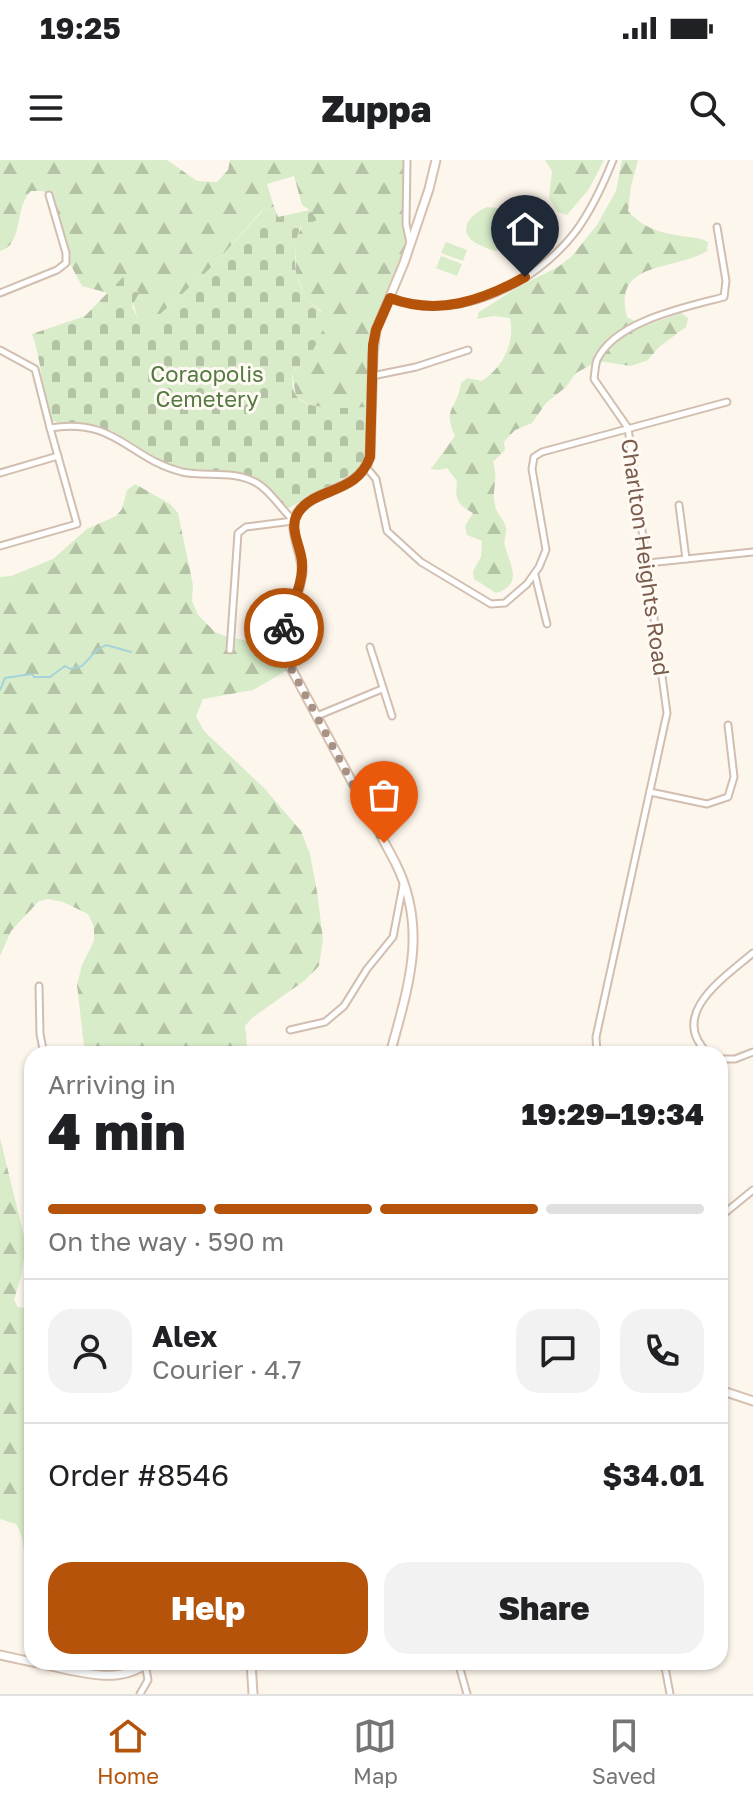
<!DOCTYPE html>
<html lang="en">
<head>
<meta charset="utf-8">
<style>
	:root { --surface:#fff; --page:#f2f2f2; --text:#202124; --muted:#757577; --line:#e0e0e0; --accent:#b45309 }
	body { margin:0; font-family:"Golos Text",sans-serif; background:var(--page); color:var(--text); height:100vh; display:flex; flex-direction:column; font-size:30px; white-space:nowrap }
	* { box-sizing:border-box; margin:0 }
	p { font-size:26px; color:var(--muted) }
	.icon { flex:none; width:44px; height:44px; fill:none; stroke:currentColor; stroke-width:2; stroke-linecap:round; stroke-linejoin:round }
	.map { position:relative; flex:1; overflow:hidden }
	.panel { position:absolute; left:24px; top:886px; width:704px; height:624px; display:flex; flex-direction:column; background:var(--surface); border-radius:24px; box-shadow:0 2px 6px #0004 }
	.panel>* { flex:none }
	.pin { position:absolute; display:grid; place-items:center; width:68px; height:68px; color:#fff; margin:-82px -34px; border-radius:50% 50% 50% 0; rotate:-45deg; box-shadow:0 0 8px #0007 }
	.pin .icon { rotate:45deg }
	.courier { position:absolute; display:grid; place-items:center; width:80px; height:80px; margin:-40px; border:6px solid #b45309; border-radius:50%; background:#fff; color:#222; box-shadow:0 2px 10px #0007 }
	.overview em { font-style:normal; font-weight:800 }
	.overview div { display:flex; flex-direction:column-reverse }
	.overview { display:flex; align-items:center; justify-content:space-between; height:136px; padding:0 24px }
	h1 { font-size:52px; font-weight:800; line-height:60px }
	.bar { display:grid; grid-template-columns:repeat(4,1fr); gap:12px 8px; align-content:center; height:96px; padding:0 24px }
	.bar i { height:10px; border-radius:6px; background:var(--line) }
	.bar .active { background:var(--accent) }
	.bar p { grid-column:span 4 }
	.line { display:flex; align-items:center; gap:20px; padding:0 24px; border-top:2px solid var(--line) }
	.line div { flex:1 }
	.round { display:grid; place-items:center; flex:none; width:84px; height:84px; border-radius:24px; background:var(--page) }
	.button { display:flex; gap:16px; margin-top:auto; padding:16px 24px }
	.button a { flex:1; height:92px; border-radius:24px; background:var(--accent); color:#fff; font-size:32px; font-weight:800; line-height:92px; text-align:center }
	.button a+a { background:var(--page); color:var(--text) }
	.status { display:flex; justify-content:space-between; align-items:center; height:56px; padding:0 40px; background:var(--surface); direction:ltr }
	.status svg { height:22px; fill:currentColor }
	header { display:flex; justify-content:space-between; align-items:center; height:104px; padding:0 24px; background:var(--surface); font-size:36px; font-weight:800 }
	.tab-bar { display:flex; justify-content:space-around; align-items:center; height:112px; border-top:2px solid var(--line); background:var(--surface); font-size:22px; color:var(--muted) }
	.tab-bar a { display:grid; justify-items:center; gap:4px }
	.tab-bar .active { color:var(--accent) }
	.map>svg:first-child { display:block }
</style>
</head>
<body>
<div class="status"><b>19:25</b><svg viewBox="0 0 49 12"><path d="M0 12V9h3v3zM5 12V6h3v6zM10 12V3h3v9zM15 12V0h3v12zM26 1h20v11H26zM47 4h2v5h-2z"/></svg></div>
<header><svg class="icon" aria-label="menu" viewBox="0 0 24 24"><path d="M4 6h16M4 12h16M4 18h16"/></svg>Zuppa<svg class="icon" aria-label="search" viewBox="0 0 24 24"><circle cx="10" cy="10" r="6"/><path d="M15 15l6 6"/></svg></header>
<div class="map">
<svg width="753" height="1534" viewBox="0 0 753 1534">
	<defs>
		<pattern id="forest-firs" width="22" height="20" patternUnits="userSpaceOnUse" patternTransform="scale(2)"><rect width="22" height="20" fill="#d8ecc9"/><path d="M5 1l3.5 6h-7zM16 11l3.5 6h-7z" fill="#b4c2a5"/></pattern>
		<pattern id="cemetery-stones" width="16" height="16" patternUnits="userSpaceOnUse" patternTransform="scale(2)"><rect width="16" height="16" fill="#d8ecc9"/><path d="M2 7V4a2 2 0 0 1 4 0v3zM10 15v-3a2 2 0 0 1 4 0v3z" fill="#b4c2a5"/></pattern>
	</defs>
	<rect width="100%" height="100%" fill="#fdf6ec"/>
	<g fill="#d8ecc9">
		<path d="M 487,47 L 497,48 L 511,56 L 512,62 L 503,90 C 494,92 492,90 484,87 C 456,77 464,57 487,47 Z"/>
		<path d="M 446,82 L 467,90 L 463,101 L 441,93 Z"/>
		<path d="M 441,96 L 462,104 L 457,116 L 436,108 Z"/>
	</g>
	<g fill="url(#forest-firs)">
		<path d="M 0,0 L 167,0 L 197,21 L 217,22 L 228,10 L 230,0 L 407,0 L 406,55 L 410,84 L 376,170 L 372,247 C 350,248 313,253 296,236 L 292,213 L 306,200 L 321,151 L 305,138 L 296,114 L 295,81 L 310,50 L 302,45 L 294,16 L 267,24 L 274,47 L 262,50 L 214,105 L 155,159 L 138,159 L 125,116 L 108,133 L 82,126 L 67,98 L 49,36 L 43,31 L 31,31 C 14,46 24,85 0,91 Z"/>
		<path d="M 545,0 L 604,0 L 589,29 L 567,55 L 558,52 L 549,38 L 552,11 Z"/>
		<path d="M 622,0 L 638,0 L 631,26 L 628,51 C 648,74 672,74 701,79 L 708,82 L 707,91 C 675,111 612,100 627,157 L 644,166 L 681,153 L 688,158 L 686,167 L 659,187 L 648,200 L 631,206 L 598,201 L 576,213 L 566,227 L 546,243 L 532,263 L 515,270 L 504,282 L 505,290 L 493,302 C 499,322 491,329 495,345 C 496,353 505,360 506,368 C 507,374 503,380 505,386 C 510,405 524,424 496,433 L 474,419 L 473,411 L 481,397 L 482,381 L 467,375 L 465,366 L 473,353 C 457,344 455,340 457,321 L 447,308 L 439,310 L 431,309 L 455,276 C 442,248 457,250 461,223 L 467,218 L 482,221 C 503,207 515,184 510,158 L 493,156 L 477,159 L 479,152 L 520,126 L 558,107 L 572,96 L 597,65 L 616,31 Z"/>
		<path d="M 135,324 L 170,344 L 178,353 L 193,425 L 192,441 L 198,455 L 215,472 L 225,476 L 253,482 L 283,481 L 291,508 L 253,530 L 203,539 L 196,556 L 204,571 L 264,628 L 301,671 L 310,694 L 317,732 L 323,779 L 319,806 L 304,821 L 252,858 L 245,866 L 248,894 L 85,894 L 77,825 L 82,805 L 94,781 L 94,767 L 88,754 L 63,742 L 48,739 L 39,741 L 11,771 L 0,796 L 0,417 L 11,416 L 53,399 L 87,369 L 116,356 L 122,349 L 127,330 Z"/>
		<path d="M 0,978 L 26,1084 L 21,1117 L 14,1140 L 18,1147 L 23,1148 L 32,1142 L 32,1431 C 18,1415 31,1388 16,1364 L 0,1359 Z"/>
	</g>
	<path fill="url(#cemetery-stones)" d="M 274,47 L 278,57 L 310,50 L 317,60 L 300,68 C 292,88 293,117 305,136 C 311,147 328,151 324,166 C 321,176 312,193 306,201 C 301,206 296,207 292,213 C 292,222 292,232 298,238 C 309,251 352,248 368,247 C 367,270 372,296 355,312 L 287,349 C 276,341 270,326 257,319 C 231,305 198,315 171,305 C 146,295 126,275 100,267 C 84,262 65,267 51,260 C 42,232 42,201 32,174 L 85,156 L 125,115 L 139,133 L 132,146 L 138,159 L 155,159 L 214,105 L 263,50 Z"/>
	<g fill="none" stroke-linecap="round" stroke-linejoin="round">
		<path stroke="#a5d3da" stroke-width="2" d="M 0,530 L 5,518 L 32,514 L 34,517 L 50,517 L 65,506 L 70,509 L 82,506 L 97,490 L 106,485 L 131,492"/>
		<g stroke="#d1beb0" stroke-width="9">
			<g id="street">
				<path d="M 407,0 L 406,64 L 410,83"/>
				<path d="M 0,133 L 57,110 L 66,103 L 66,93 L 49,35"/>
				<path d="M 390,138 C 456,163 534,126 576,71 C 592,49 603,25 613,0"/>
				<path d="M 0,190 L 35,209 L 50,268 C 116,257 129,299 182,312 C 205,317 233,310 255,322 C 270,330 281,349 294,361"/>
				<path d="M 372,216 L 416,207 L 468,190"/>
				<path d="M 366,307 L 376,319 L 387,371 L 421,402 L 491,444 L 505,443 L 527,424 L 539,407 L 546,390 L 532,309 L 534,297 L 542,292 L 727,242"/>
				<path d="M 0,313 L 58,296"/>
				<path d="M 679,345 L 686,399"/>
				<path d="M 0,386 L 77,364 L 50,268"/>
				<path d="M 648,403 L 753,392"/>
				<path d="M 535,415 L 547,464"/>
				<path d="M 370,487 L 392,556"/>
				<path d="M 230,490 L 238,373 L 246,367 L 293,361"/>
				<path d="M 317,556 L 382,529"/>
				<path d="M 650,632 L 707,644 L 728,637 L 734,617 L 728,565"/>
				<path d="M 39,826 L 40,874 L 44,894"/>
				<path d="M 290,870 L 325,862 L 344,846 L 367,809 L 393,777 L 403,725"/>
				<path d="M 597,894 L 596,877 L 667,553 L 628,268 L 594,219 C 595,213 595,205 597,200 C 615,161 686,147 724,137 L 726,121 L 717,67"/>
				<path d="M 709,894 C 666,855 725,817 753,793"/>
				<path d="M 720,899 L 735,899 L 753,892"/>
				<path d="M 720,1057 L 753,1030"/>
				<path d="M 458,1502 L 467,1534"/>
				<path d="M 664,1502 L 670,1534"/>
				<path d="M 140,1534 L 148,1520 L 145,1504"/>
			</g>
		</g>
		<g stroke="#d6c0b0" stroke-width="11">
			<g id="secondary">
				<path d="M 390,894 C 408,827 429,769 395,702 L 291,508 C 273,466 298,452 302,413 C 304,394 286,369 298,352 C 316,327 358,333 370,297 L 373,194 L 376,170 L 404,103 L 429,29 L 436,0"/>
				<path d="M 720,1230 L 753,1241"/>
				<path d="M 0,1495 L 32,1502"/>
				<path d="M 34,1502 C 69,1509 118,1528 148,1502"/>
				<path d="M 251,1502 L 253,1534"/>
			</g>
		</g>
		<use href="#street" stroke="#fff" stroke-width="5"/>
		<use href="#secondary" stroke="#fff" stroke-width="7"/>
	</g>
	<g fill="none" stroke-linecap="round" stroke-linejoin="round">
		<path stroke="#a89285" stroke-width="8" stroke-dasharray="0 14.4" d="M 284,468 L 284,489 L 291,508 L 384,683"/>
		<path stroke="#b45309" stroke-width="10" d="M 284,468 C 290,446 304,425 302,402 C 301,386 288,368 298,353 C 314,327 357,335 370,297 L 373,185 L 376,170 L 390,138 C 438,156 481,141 525,117"/>
	</g>
	<g text-anchor="middle" dominant-baseline="central" stroke-width="6" stroke-linejoin="round" paint-order="stroke">
		<g font-size="22" fill="#537a41" stroke="#fffaf3">
			<text x="207" y="213">Coraopolis<tspan x="207" dy="25">Cemetery</tspan></text>
		</g>
		<g font-size="22" fill="#7a5c4d" stroke="#fffaf3">
			<text transform="translate(646 397) rotate(82)">Charlton Heights Road</text>
		</g>
	</g>
</svg>
<div class="pin" style="left:384px;top:683px;background:#ea580c"><svg class="icon" aria-label="bag" viewBox="0 0 24 24"><path d="M5 8h14l-1 12H6zM9 8a3 3 0 0 1 6 0"/></svg></div>
<div class="pin" style="left:525px;top:117px;background:#1f2937"><svg class="icon" aria-label="home" viewBox="0 0 24 24"><path d="M3 11l9-7 9 7M6 9v11h12V9"/></svg></div>
<div class="courier" style="left:284px;top:468px"><svg class="icon" aria-label="bike" viewBox="0 0 24 24"><circle cx="6" cy="16" r="4"/><circle cx="18" cy="16" r="4"/><path d="M6 16l4-8h5l3 8M10 8l3 8H6M13 5h3"/></svg></div>
<section class="panel">
<div class="overview"><div><h1>4 min</h1><p>Arriving in</p></div><em>19:29–19:34</em></div>
<div class="bar"><i class="active"></i><i class="active"></i><i class="active"></i><i></i><p>On the way · 590 m</p></div>
<div class="line" style="height:144px"><a class="round"><svg class="icon" aria-label="person" viewBox="0 0 24 24"><circle cx="12" cy="8" r="4"/><path d="M4 21q1-7 8-7t8 7"/></svg></a><div><b>Alex</b><p>Courier · 4.7</p></div><a class="round"><svg class="icon" aria-label="chat" viewBox="0 0 24 24"><path d="M4 5h16v11H9l-5 4z"/></svg></a><a class="round"><svg class="icon" aria-label="phone" viewBox="0 0 24 24"><path d="M5 4h4l2 5-3 2q2 4 5 5l2-3 5 2v4C11 20 4 13 5 4z"/></svg></a></div>
<div class="line" style="height:104px"><div>Order #8546</div><b>$34.01</b></div>
<div class="button"><a>Help</a><a>Share</a></div>
</section>
</div>
<nav class="tab-bar">
<a class="active"><svg class="icon" aria-label="home" viewBox="0 0 24 24"><path d="M3 11l9-7 9 7M6 9v11h12V9"/></svg>Home</a>
<a><svg class="icon" aria-label="map" viewBox="0 0 24 24"><path d="M3 6l6-2 6 2 6-2v14l-6 2-6-2-6 2zM9 4v14M15 6v14"/></svg>Map</a>
<a><svg class="icon" aria-label="saved" viewBox="0 0 24 24"><path d="M7 4h10v16l-5-4-5 4z"/></svg>Saved</a>
</nav>
</body>
</html>
